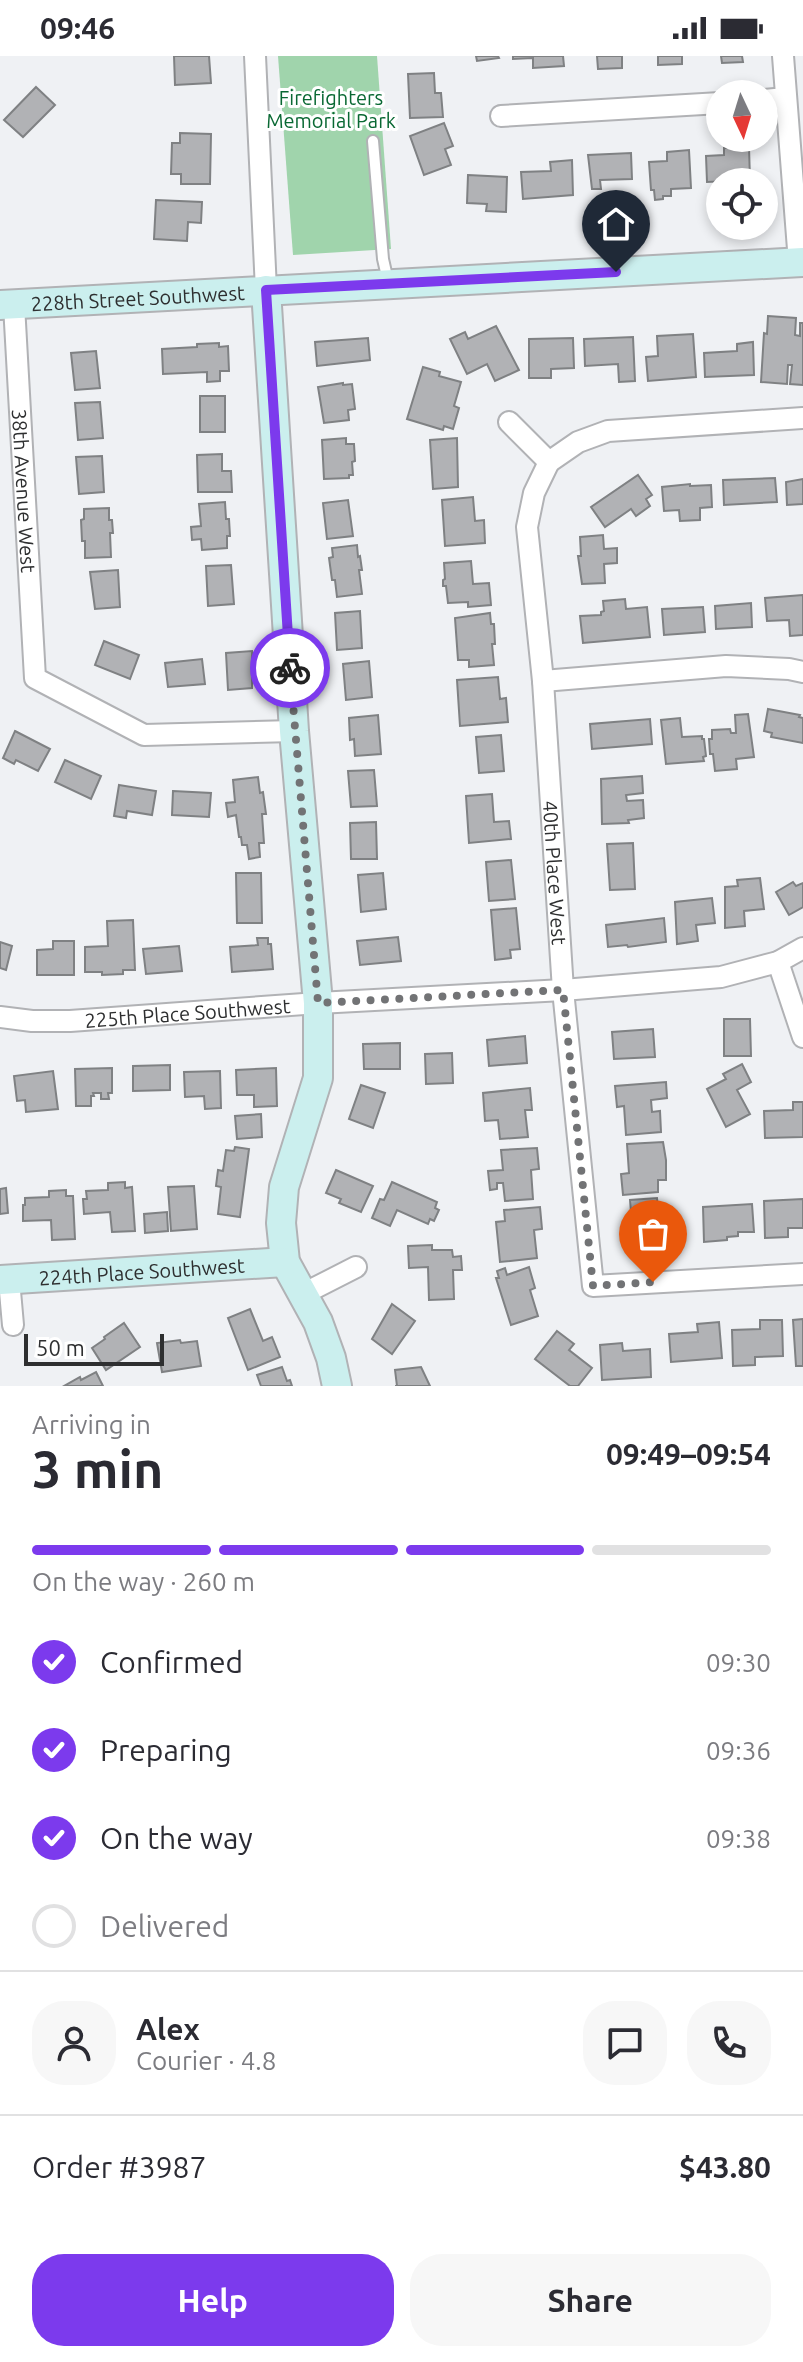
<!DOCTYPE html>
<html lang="en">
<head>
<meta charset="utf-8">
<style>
	:root { --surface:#fff; --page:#f7f7f7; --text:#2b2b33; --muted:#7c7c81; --line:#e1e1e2; --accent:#7c3aed }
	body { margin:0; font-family:Ubuntu,sans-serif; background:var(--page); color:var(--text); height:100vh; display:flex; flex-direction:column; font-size:30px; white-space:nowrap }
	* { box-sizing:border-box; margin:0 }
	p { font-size:26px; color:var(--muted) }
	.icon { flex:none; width:44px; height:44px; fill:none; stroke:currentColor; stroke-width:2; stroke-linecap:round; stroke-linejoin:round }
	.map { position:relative; height:1330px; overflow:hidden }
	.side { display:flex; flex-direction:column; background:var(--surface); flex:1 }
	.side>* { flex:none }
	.needle { width:52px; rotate:176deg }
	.controls { position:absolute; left:706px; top:24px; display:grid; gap:16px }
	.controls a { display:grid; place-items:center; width:72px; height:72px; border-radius:50%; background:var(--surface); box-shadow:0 4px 12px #0003; font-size:40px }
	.scale { position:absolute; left:24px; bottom:20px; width:140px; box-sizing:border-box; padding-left:8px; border:4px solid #2e2f30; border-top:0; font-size:22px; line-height:28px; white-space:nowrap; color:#2e2f30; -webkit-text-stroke:6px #fff; paint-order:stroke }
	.pin { position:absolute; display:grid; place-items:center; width:68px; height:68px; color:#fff; margin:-82px -34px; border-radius:50% 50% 50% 0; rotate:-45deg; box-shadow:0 0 8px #0007 }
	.pin .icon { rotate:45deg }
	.courier { position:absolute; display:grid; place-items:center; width:80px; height:80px; margin:-40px; border:6px solid #7c3aed; border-radius:50%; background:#fff; color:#222; box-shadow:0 2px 10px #0007 }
	.summary em { font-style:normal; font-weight:700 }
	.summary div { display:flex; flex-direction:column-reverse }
	.summary { display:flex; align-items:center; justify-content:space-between; height:136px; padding:0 32px }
	h1 { font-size:52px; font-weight:700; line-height:60px }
	.bar { display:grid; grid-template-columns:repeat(4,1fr); gap:12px 8px; align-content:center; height:96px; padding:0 32px }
	.bar i { height:10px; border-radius:6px; background:var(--line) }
	.bar .on { background:var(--accent) }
	.bar p { grid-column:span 4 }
	.line { display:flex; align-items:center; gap:20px; padding:0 32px; border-top:2px solid var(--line) }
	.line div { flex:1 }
	.round { display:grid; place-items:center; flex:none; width:84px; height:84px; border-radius:32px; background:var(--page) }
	ol { padding:0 32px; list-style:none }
	li { display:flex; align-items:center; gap:24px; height:88px }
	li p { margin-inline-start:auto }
	li .icon { padding:8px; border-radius:50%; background:var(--accent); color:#fff; stroke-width:4 }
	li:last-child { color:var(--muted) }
	li i { width:44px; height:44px; border:4px solid var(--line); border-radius:50% }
	.cta { display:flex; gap:16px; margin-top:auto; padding:16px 32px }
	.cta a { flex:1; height:92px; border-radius:32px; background:var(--accent); color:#fff; font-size:32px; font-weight:700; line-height:92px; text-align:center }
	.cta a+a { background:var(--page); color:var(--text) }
	.status { display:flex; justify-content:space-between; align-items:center; height:56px; padding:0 40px; background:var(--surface); direction:ltr }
	.status svg { height:22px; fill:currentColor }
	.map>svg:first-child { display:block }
</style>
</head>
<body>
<div class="status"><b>09:46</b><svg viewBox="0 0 49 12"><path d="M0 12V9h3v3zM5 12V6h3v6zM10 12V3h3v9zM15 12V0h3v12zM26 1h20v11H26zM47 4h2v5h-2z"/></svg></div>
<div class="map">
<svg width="803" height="1330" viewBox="0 0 803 1330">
	<rect width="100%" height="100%" fill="#eff1f4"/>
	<path fill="#a0d4ac" d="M 278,0 L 377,0 L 391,193 L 293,199 Z"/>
	<g fill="#b1b2b5" stroke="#7f8183" stroke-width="2">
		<path d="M 174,0 L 209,0 L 211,27 L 175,29 Z"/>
		<path d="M 476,0 L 498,0 L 499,2 L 477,5 Z"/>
		<path d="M 513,0 L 563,0 L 564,10 L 533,12 L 533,2 L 513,3 Z"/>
		<path d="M 597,0 L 622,0 L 622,12 L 598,13 Z"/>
		<path d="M 658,0 L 682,0 L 682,8 L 658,9 Z"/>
		<path d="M 721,0 L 742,0 L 743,6 L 722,7 Z"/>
		<path d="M 434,17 L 435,37 L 441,37 L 443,61 L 410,62 L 408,18 Z"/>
		<path d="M 36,31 L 55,49 L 23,81 L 4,64 Z"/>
		<path d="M 444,67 L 453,90 L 445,93 L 451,109 L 424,119 L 410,80 Z"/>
		<path d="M 180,77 L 211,78 L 210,128 L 181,128 L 181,118 L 171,118 L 172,87 L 180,87 Z"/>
		<path d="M 749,91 L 750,124 L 707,126 L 706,100 L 724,99 L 724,92 Z"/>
		<path d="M 689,94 L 691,132 L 671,133 L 671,140 L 663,140 L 663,143 L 655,144 L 654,134 L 651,134 L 649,106 L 667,105 L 667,96 Z"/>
		<path d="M 631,97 L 632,123 L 600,124 L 601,133 L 592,133 L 588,99 Z"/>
		<path d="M 572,104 L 573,139 L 523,143 L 521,116 L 551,115 L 550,106 Z"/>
		<path d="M 468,119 L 507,121 L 506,156 L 486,155 L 487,148 L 467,147 Z"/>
		<path d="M 156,144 L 202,146 L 201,167 L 188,166 L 187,185 L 154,183 Z"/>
		<path d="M 768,260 L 796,262 L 795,279 L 800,280 L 800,267 L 803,267 L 803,329 L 790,328 L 792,309 L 788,309 L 787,328 L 761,326 L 764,277 L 767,278 Z"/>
		<path d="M 496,270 L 519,314 L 495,325 L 487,308 L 467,318 L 450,283 L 465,276 L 468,283 Z"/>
		<path d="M 693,278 L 696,321 L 648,325 L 646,301 L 658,300 L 657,280 Z"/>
		<path d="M 633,281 L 635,325 L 619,326 L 618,308 L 585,310 L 584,283 Z"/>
		<path d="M 368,282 L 370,304 L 317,310 L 315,286 Z"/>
		<path d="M 573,282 L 574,312 L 551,313 L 551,322 L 529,322 L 529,283 Z"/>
		<path d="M 753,286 L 754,319 L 705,321 L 704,297 L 737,295 L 737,288 Z"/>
		<path d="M 219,287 L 219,291 L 228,290 L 229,315 L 220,315 L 220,325 L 207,326 L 207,316 L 163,318 L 162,293 L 197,291 L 197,288 Z"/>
		<path d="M 96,295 L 100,332 L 75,334 L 71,297 Z"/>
		<path d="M 423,311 L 440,316 L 439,320 L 461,326 L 454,350 L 459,352 L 453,373 L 444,370 L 443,374 L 407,363 Z"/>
		<path d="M 343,327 L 343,329 L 352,328 L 355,353 L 348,354 L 349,364 L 324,367 L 318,331 Z"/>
		<rect x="200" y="340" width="25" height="36"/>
		<path d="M 100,346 L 103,382 L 78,384 L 75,347 Z"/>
		<path d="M 346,382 L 346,388 L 354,388 L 355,405 L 352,406 L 353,419 L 349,419 L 349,422 L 324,423 L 322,384 Z"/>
		<path d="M 457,382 L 458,431 L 433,433 L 430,384 Z"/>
		<path d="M 222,398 L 222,415 L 231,415 L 232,436 L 198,436 L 197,399 Z"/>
		<path d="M 102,400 L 104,436 L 79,438 L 76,401 Z"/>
		<path d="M 638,419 L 652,439 L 646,443 L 650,450 L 636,460 L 631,453 L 605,471 L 591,451 Z"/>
		<path d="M 775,422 L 777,446 L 724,449 L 723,424 Z"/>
		<path d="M 803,423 L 803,448 L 787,449 L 786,426 Z"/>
		<path d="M 690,428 L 690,430 L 711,429 L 712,451 L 700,452 L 700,464 L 680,465 L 679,454 L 664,455 L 662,431 Z"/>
		<path d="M 473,441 L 475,465 L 484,464 L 485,487 L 445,490 L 442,444 Z"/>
		<path d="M 348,444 L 353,480 L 327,483 L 323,447 Z"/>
		<path d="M 225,446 L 226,463 L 229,463 L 230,480 L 227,480 L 227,492 L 202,494 L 201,483 L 192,484 L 191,471 L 201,470 L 199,448 Z"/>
		<path d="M 109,452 L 109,464 L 112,464 L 113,477 L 110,477 L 111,501 L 85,502 L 85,485 L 82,485 L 81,464 L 84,463 L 84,453 Z"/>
		<path d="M 603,479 L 604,493 L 617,492 L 617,507 L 604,508 L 605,527 L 582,528 L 578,500 L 581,500 L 580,481 Z"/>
		<path d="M 357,489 L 358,501 L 360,500 L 362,514 L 359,514 L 362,538 L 337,541 L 335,524 L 332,524 L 329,502 L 333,501 L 332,492 Z"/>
		<path d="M 471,505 L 473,528 L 489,527 L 491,549 L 468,551 L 468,546 L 448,547 L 446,530 L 443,530 L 443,524 L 445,523 L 444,507 Z"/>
		<path d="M 231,509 L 234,548 L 208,550 L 206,510 Z"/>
		<path d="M 118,514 L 120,551 L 95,553 L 90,516 Z"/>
		<path d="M 803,539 L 803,579 L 790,580 L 789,564 L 767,565 L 765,542 Z"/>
		<path d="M 625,543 L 626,553 L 647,551 L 650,581 L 583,587 L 580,560 L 601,559 L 601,556 L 604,555 L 603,545 Z"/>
		<path d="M 751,547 L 752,571 L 716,573 L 715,550 Z"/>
		<path d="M 703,551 L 705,576 L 664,579 L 662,553 Z"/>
		<path d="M 360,555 L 362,592 L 337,594 L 335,557 Z"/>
		<path d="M 490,557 L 491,568 L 494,568 L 495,588 L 492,588 L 494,609 L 469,611 L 469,604 L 458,604 L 455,562 Z"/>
		<path d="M 104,585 L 139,599 L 130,623 L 95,609 Z"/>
		<path d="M 252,595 L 252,632 L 228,634 L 226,597 Z"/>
		<path d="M 202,603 L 205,628 L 168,631 L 165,607 Z"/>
		<path d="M 369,605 L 372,641 L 346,644 L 343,608 Z"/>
		<path d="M 498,621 L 500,643 L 506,642 L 508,666 L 460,670 L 457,624 Z"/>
		<path d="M 768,653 L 800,659 L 799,661 L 803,662 L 803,687 L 771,681 L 772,677 L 764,675 Z"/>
		<path d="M 748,658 L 754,701 L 736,703 L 737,713 L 715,715 L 713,698 L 710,698 L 709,683 L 712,683 L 712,674 L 730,673 L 731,677 L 736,677 L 735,659 Z"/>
		<path d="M 378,659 L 381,698 L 355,700 L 354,683 L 350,684 L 349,662 Z"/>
		<path d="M 680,662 L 682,681 L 702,680 L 702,683 L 704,683 L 706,700 L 703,701 L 704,705 L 666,708 L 661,664 Z"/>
		<path d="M 650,663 L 652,688 L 592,693 L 590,668 Z"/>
		<path d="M 15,675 L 50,693 L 38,715 L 16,704 L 14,708 L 3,702 Z"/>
		<path d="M 501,679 L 504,715 L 479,717 L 476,681 Z"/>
		<path d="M 65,704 L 101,720 L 91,743 L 55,726 Z"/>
		<path d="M 374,714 L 377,750 L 351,751 L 348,715 Z"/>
		<path d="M 642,720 L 643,737 L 626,739 L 627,745 L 643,744 L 644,762 L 628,764 L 629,767 L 602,768 L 601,723 Z"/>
		<path d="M 258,721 L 260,737 L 263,736 L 266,758 L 262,758 L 264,787 L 259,787 L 260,801 L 249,803 L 247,789 L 242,789 L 241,781 L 239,781 L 236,759 L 228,761 L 226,747 L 235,746 L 233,724 Z"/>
		<path d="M 119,729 L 156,735 L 152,759 L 127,755 L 126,762 L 114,760 Z"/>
		<path d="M 173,735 L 211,737 L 209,761 L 172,759 Z"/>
		<path d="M 492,738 L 494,766 L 509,765 L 511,783 L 469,787 L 466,740 Z"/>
		<path d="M 376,766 L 377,803 L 351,803 L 350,767 Z"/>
		<path d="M 633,787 L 635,833 L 610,834 L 607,788 Z"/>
		<path d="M 511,804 L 515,843 L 489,845 L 486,806 Z"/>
		<path d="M 236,817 L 261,817 L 262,867 L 237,867 Z"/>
		<path d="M 383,817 L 386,853 L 361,856 L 358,819 Z"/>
		<path d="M 760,822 L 764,853 L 744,855 L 745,870 L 725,872 L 725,831 L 738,830 L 737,824 Z"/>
		<path d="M 793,826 L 796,830 L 803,827 L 803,851 L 789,859 L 776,836 Z"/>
		<path d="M 712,842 L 715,867 L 696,869 L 698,885 L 677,888 L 675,846 Z"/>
		<path d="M 516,852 L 520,893 L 510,894 L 511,902 L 495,904 L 491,854 Z"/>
		<path d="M 664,862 L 666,886 L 628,891 L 627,889 L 608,891 L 606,869 Z"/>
		<path d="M 133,864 L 135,914 L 123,914 L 123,918 L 102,919 L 102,916 L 85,916 L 85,891 L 108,890 L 107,865 Z"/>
		<path d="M 398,881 L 401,905 L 360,909 L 357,885 Z"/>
		<path d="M 257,882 L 268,882 L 268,888 L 271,888 L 273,913 L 232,916 L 230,891 L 258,889 Z"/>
		<path d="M 53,885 L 74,885 L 74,919 L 37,919 L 37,894 L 53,893 Z"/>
		<path d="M 0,886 L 12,890 L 6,914 L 0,912 Z"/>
		<path d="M 179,890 L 182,915 L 146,918 L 143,893 Z"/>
		<path d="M 724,963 L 750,963 L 751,1000 L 724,1000 Z"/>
		<path d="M 653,973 L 655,1001 L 614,1003 L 612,976 Z"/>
		<path d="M 525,980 L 527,1007 L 489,1010 L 487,984 Z"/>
		<path d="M 400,987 L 400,1013 L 364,1013 L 363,988 Z"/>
		<path d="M 452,997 L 453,1027 L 426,1028 L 425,998 Z"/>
		<path d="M 742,1008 L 751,1026 L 737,1034 L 750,1058 L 726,1071 L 707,1033 L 726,1023 L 723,1018 Z"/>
		<path d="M 170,1009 L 170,1034 L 133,1035 L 133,1010 Z"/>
		<path d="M 112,1012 L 112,1037 L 108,1037 L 109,1043 L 101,1043 L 101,1037 L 93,1037 L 94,1040 L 91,1040 L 91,1050 L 76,1050 L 75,1013 Z"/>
		<path d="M 276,1012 L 277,1050 L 254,1051 L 254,1039 L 237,1039 L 236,1014 Z"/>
		<path d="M 53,1015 L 58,1053 L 26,1056 L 25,1044 L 17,1045 L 14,1020 Z"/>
		<path d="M 220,1015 L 221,1052 L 205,1053 L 204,1040 L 185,1041 L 184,1016 Z"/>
		<path d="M 666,1026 L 667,1042 L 651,1044 L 652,1056 L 660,1055 L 661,1076 L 626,1079 L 624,1050 L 617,1051 L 615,1030 Z"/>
		<path d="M 361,1029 L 385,1037 L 373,1072 L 349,1063 Z"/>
		<path d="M 530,1032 L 532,1054 L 525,1054 L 528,1081 L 500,1083 L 498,1064 L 485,1065 L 483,1037 Z"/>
		<path d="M 793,1046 L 803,1046 L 803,1081 L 765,1082 L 764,1055 L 793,1054 Z"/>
		<path d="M 261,1058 L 262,1081 L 237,1083 L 235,1060 Z"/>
		<path d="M 663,1086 L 666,1104 L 666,1124 L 658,1124 L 658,1136 L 623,1139 L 621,1118 L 629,1117 L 627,1088 Z"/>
		<path d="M 235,1091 L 249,1093 L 240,1161 L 218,1158 L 221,1131 L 216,1130 L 218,1114 L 223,1115 L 226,1094 L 234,1095 Z"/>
		<path d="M 537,1092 L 539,1113 L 531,1114 L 533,1143 L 505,1145 L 503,1127 L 497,1127 L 497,1133 L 490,1134 L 488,1115 L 503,1114 L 501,1094 Z"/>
		<path d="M 336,1114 L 373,1130 L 361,1156 L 339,1147 L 341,1143 L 326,1137 Z"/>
		<path d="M 125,1126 L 125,1132 L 132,1131 L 135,1175 L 112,1176 L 110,1156 L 84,1158 L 83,1143 L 87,1143 L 86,1135 L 108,1134 L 108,1127 Z"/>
		<path d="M 392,1126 L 437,1146 L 435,1152 L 439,1154 L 434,1165 L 430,1163 L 428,1168 L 397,1154 L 390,1170 L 372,1162 L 380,1143 L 384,1144 Z"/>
		<path d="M 194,1130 L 197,1173 L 171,1175 L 168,1131 Z"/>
		<path d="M 6,1132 L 8,1157 L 0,1158 L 0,1133 Z"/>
		<path d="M 66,1134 L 66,1140 L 73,1140 L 75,1183 L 52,1184 L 51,1164 L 23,1165 L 23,1149 L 25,1149 L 25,1142 L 49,1141 L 49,1135 Z"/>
		<path d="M 657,1142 L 661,1190 L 629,1193 L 628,1169 L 632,1168 L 630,1144 Z"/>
		<path d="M 803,1143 L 803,1172 L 788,1172 L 788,1181 L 765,1182 L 764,1145 Z"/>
		<path d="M 752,1148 L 754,1176 L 738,1176 L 738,1180 L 727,1181 L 727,1184 L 704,1186 L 703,1151 Z"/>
		<path d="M 540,1151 L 542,1173 L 534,1174 L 537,1202 L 500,1206 L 496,1166 L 505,1165 L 504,1154 Z"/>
		<path d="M 167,1156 L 168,1175 L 145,1177 L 144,1158 Z"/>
		<path d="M 432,1189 L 432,1194 L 452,1194 L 453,1201 L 461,1200 L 462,1214 L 453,1214 L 454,1243 L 429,1244 L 428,1211 L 409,1212 L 408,1190 Z"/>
		<path d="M 529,1211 L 535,1232 L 530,1234 L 538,1260 L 511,1269 L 496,1222 L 499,1222 L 497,1215 L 505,1212 L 507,1219 Z"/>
		<path d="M 392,1248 L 415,1265 L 392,1298 L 372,1283 Z"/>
		<path d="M 250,1253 L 263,1285 L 272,1281 L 280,1301 L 248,1314 L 228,1262 Z"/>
		<path d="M 803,1263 L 803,1310 L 796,1310 L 793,1264 Z"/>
		<path d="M 760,1264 L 782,1264 L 783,1300 L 755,1301 L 755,1309 L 733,1310 L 732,1274 L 760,1273 Z"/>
		<path d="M 719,1266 L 722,1302 L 671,1306 L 669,1278 L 698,1276 L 697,1268 Z"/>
		<path d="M 124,1267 L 140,1291 L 106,1314 L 92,1292 L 105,1283 L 104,1281 Z"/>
		<path d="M 557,1275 L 574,1288 L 569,1294 L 592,1312 L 578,1330 L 570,1330 L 535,1303 Z"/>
		<path d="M 180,1284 L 181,1287 L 197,1285 L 201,1310 L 162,1316 L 157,1287 Z"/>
		<path d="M 622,1287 L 623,1295 L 650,1293 L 651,1321 L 602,1324 L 600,1289 Z"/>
		<path d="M 282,1311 L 287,1325 L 290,1324 L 292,1330 L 261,1330 L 257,1319 Z"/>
		<path d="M 421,1311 L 430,1330 L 395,1330 L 397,1330 L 395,1314 Z"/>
		<path d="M 96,1316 L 103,1330 L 64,1330 L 80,1321 L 81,1324 Z"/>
	</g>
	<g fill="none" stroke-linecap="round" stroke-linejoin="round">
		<g stroke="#b1b2b5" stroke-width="14">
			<path id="lane" d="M 373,85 L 383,203 L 388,225"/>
		</g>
		<g stroke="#b1b2b5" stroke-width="24">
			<g id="street">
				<path d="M 255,0 L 266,234"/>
				<path d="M 783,0 L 799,206"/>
				<path d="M 764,44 L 786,42"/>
				<path d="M 501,60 L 720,47"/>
				<path id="s1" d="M 14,249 L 35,622 L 144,679 L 294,675"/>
				<path d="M 509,366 L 549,406 L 578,386 L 608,375 L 803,362"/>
				<path id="s2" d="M 549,406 L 534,437 L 527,471 L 543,625 L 563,934 L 593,1230 L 803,1218"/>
				<path d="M 543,625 L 726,610 L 789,613 L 803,616"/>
				<path d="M 778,906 L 803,981"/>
				<path id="s3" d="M 0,961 L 32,965 L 70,965 L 318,947 L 563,934 L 721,921 L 778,906 L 803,892"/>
				<path d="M 9,1224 L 13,1269"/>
				<path d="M 303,1238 L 356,1211"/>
			</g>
		</g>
		<g stroke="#b1b2b5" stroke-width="32">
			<g id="secondary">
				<path d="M 266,234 L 294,675 L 318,947 L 318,1022 L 284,1131 L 281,1167 L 285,1206 L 318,1266 L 331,1302 L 337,1330"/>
				<path id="s4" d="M 0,249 L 803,206"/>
				<path id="s5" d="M 0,1224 L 285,1206"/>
			</g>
		</g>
		<use href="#lane" stroke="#fff" stroke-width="10"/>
		<use href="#street" stroke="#fff" stroke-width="20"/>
		<use href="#secondary" stroke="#cbefee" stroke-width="28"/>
	</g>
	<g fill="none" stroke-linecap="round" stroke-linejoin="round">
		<path stroke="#727375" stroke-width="8" stroke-dasharray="0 14.4" d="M 290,612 L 318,947 L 563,934 L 593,1230 L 653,1226"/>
		<path stroke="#7c3aed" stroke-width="10" d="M 290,612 L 266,234 L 616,216"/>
	</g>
	<g text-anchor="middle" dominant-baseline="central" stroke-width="6" stroke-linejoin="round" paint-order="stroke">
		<g font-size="20" fill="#096833" stroke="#fff">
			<text x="331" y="41">Firefighters<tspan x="331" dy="23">Memorial Park</tspan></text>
		</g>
		<g font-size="20" fill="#2e2f30" stroke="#fff">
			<text stroke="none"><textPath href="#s4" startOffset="138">228th Street Southwest</textPath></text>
			<text stroke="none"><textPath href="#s1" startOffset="186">38th Avenue West</textPath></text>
			<text stroke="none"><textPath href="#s2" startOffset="416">40th Place West</textPath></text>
			<text stroke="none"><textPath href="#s3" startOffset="188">225th Place Southwest</textPath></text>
			<text stroke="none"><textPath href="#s5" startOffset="142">224th Place Southwest</textPath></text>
		</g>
	</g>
</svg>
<div class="controls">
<a><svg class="needle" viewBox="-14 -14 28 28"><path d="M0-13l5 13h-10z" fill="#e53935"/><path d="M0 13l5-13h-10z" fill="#7c7c81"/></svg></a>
<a><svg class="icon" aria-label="locate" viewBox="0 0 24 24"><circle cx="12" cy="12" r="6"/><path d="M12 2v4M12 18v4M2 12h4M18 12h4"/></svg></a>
</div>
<div class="scale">50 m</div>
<div class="pin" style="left:653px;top:1226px;background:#ea580c"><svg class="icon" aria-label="bag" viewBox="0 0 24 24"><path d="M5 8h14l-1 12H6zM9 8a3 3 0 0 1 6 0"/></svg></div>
<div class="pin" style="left:616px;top:216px;background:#1f2937"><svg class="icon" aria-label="home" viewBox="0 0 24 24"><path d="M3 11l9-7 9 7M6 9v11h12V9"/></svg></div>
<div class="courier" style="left:290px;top:612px"><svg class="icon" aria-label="bike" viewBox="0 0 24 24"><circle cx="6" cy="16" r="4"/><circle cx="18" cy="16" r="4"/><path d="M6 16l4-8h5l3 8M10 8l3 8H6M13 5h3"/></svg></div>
</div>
<section class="side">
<div class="summary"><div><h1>3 min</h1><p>Arriving in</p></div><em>09:49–09:54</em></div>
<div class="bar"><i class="on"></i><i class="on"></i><i class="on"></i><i></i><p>On the way · 260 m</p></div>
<ol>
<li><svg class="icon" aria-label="check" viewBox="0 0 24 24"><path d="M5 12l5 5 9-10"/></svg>Confirmed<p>09:30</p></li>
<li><svg class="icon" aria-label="check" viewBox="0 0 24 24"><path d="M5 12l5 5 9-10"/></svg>Preparing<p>09:36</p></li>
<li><svg class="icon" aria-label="check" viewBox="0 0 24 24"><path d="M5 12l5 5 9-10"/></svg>On the way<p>09:38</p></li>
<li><i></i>Delivered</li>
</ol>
<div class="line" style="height:144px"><a class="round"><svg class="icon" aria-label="person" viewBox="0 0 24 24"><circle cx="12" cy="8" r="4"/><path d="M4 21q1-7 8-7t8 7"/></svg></a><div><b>Alex</b><p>Courier · 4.8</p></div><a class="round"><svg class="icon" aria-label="chat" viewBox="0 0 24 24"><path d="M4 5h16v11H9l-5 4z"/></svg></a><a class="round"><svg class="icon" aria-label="phone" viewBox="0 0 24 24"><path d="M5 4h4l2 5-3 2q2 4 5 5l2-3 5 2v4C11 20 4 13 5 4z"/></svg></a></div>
<div class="line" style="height:104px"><div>Order #3987</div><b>$43.80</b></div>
<div class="cta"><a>Help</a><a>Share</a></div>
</section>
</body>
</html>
